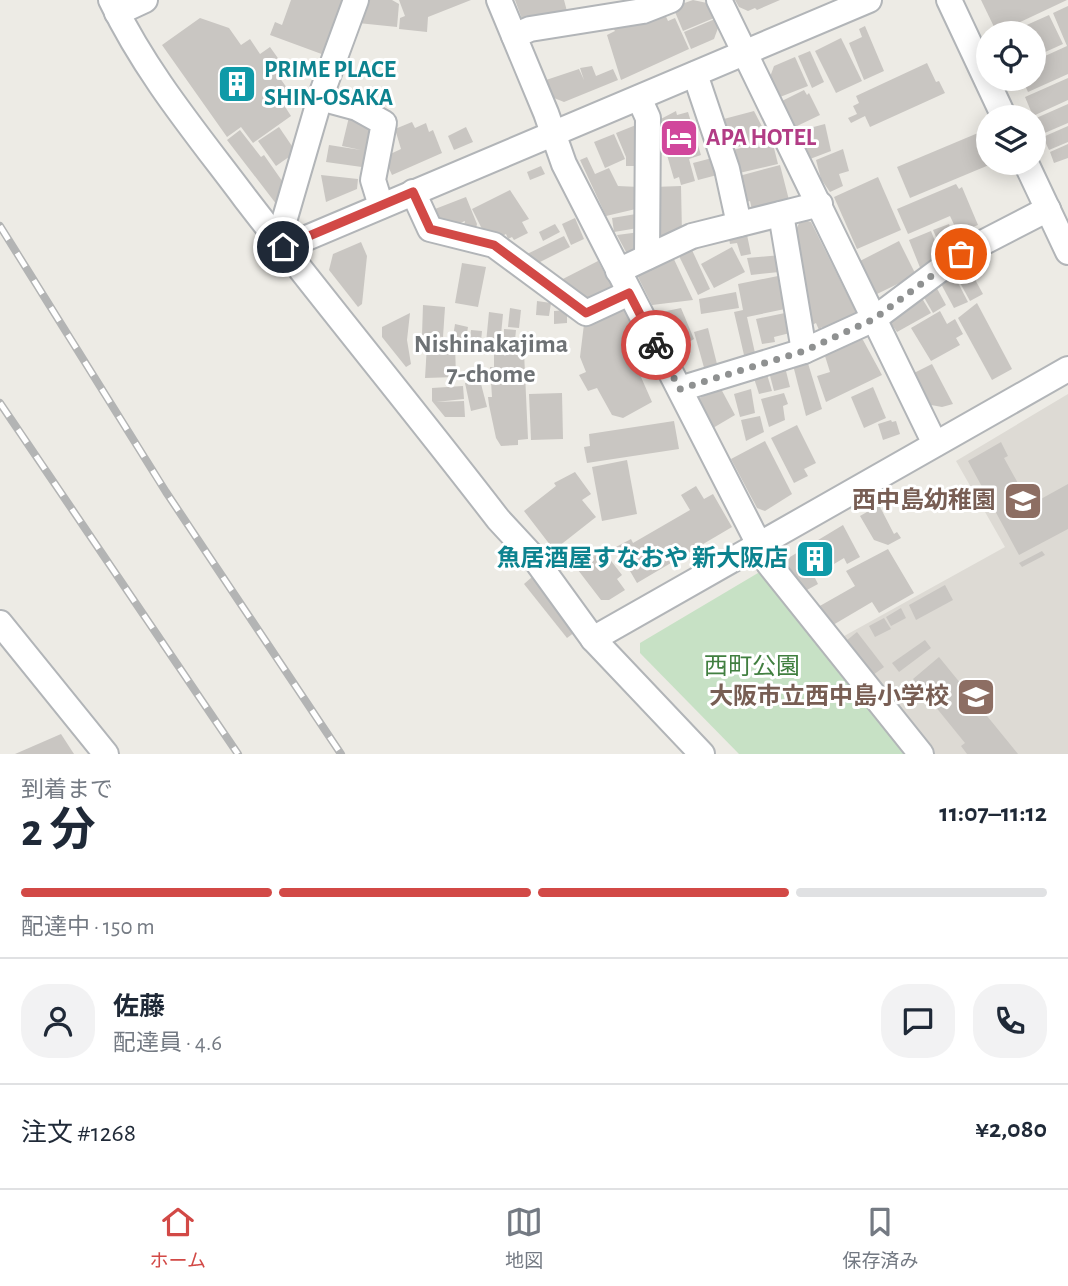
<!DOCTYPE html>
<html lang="ja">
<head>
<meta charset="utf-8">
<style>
	:root { --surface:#fff; --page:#f2f2f3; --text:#1f2937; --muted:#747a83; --line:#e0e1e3; --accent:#d24946 }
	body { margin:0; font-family:"Alegreya Sans","Noto Sans JP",sans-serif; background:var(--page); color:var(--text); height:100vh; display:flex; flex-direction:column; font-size:26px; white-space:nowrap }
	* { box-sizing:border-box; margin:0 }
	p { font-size:23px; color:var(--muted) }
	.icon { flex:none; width:38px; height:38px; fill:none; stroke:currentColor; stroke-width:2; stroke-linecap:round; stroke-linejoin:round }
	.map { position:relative; height:754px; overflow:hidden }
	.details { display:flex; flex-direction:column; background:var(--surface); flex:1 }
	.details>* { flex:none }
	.buttons { position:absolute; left:976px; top:21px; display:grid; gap:14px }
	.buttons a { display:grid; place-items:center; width:70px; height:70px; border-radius:50%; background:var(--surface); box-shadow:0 4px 18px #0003; font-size:35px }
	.pin { position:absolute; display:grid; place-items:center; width:60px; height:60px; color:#fff; margin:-30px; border:4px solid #fff; border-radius:50%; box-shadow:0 2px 7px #0007 }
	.courier { position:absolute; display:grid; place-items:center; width:70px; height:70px; margin:-35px; border:5px solid #d24946; border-radius:50%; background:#fff; color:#222; box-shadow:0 2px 9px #0007 }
	.summary em { font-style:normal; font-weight:700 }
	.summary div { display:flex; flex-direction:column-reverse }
	.summary { display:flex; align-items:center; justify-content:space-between; height:119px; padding:0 21px }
	h1 { font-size:46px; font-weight:700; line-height:52px }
	.bar { display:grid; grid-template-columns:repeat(4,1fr); gap:10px 7px; align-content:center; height:84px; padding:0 21px }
	.bar i { height:9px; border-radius:5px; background:var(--line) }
	.bar .on { background:var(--accent) }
	.bar p { grid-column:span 4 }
	.line { display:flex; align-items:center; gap:18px; padding:0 21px; border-top:2px solid var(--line) }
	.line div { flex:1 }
	.round { display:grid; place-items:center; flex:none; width:74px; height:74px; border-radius:28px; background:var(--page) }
	.tabs { display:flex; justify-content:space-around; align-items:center; height:98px; border-top:2px solid var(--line); background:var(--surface); font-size:19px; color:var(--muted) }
	.tabs a { display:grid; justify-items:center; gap:4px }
	.tabs .on { color:var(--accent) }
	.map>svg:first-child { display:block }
</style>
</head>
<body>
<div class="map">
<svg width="1068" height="754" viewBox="0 0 1068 754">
	<rect width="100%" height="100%" fill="#edebe5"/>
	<path fill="#dddad4" d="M 1068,394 L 1068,754 L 930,754 L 837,640 L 1005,547 L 956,461 Z"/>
	<path fill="#c7e1c5" d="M 758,573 L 767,574 L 914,754 L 739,754 L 640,653 L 640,643 Z"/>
	<g fill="#c9c6c2">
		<path d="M 291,0 L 348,0 L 327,56 L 270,35 L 275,22 L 282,25 Z"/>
		<path d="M 366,0 L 392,0 L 399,4 L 397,27 L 358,23 Z"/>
		<path d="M 399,0 L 471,0 L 428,17 L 427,32 L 399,29 L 400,18 L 405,16 Z"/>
		<path d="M 515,0 L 564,0 L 568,15 L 527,21 L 526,17 L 522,19 Z"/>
		<path d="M 693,0 L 707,3 L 714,18 L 683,31 L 673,7 Z"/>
		<path d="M 735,0 L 780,0 L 757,10 L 755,8 L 748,11 L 739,7 Z"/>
		<path d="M 981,0 L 1067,0 L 997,33 Z"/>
		<path d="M 1068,6 L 1068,74 L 1028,92 L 1022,79 L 1034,79 L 1034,61 L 1067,46 L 1053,13 Z"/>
		<path d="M 663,10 L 668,21 L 675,18 L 689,49 L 621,80 L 607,35 L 615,31 L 613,28 Z"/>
		<path d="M 1049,15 L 1063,44 L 1034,57 L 1034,33 L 1009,33 Z"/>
		<path d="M 200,18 L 229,28 L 241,45 L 250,39 L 260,54 L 270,47 L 285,68 L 277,74 L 292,95 L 282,102 L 291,116 L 253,143 L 241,127 L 227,137 L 162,45 Z"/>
		<path d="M 715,19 L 718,28 L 714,39 L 691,49 L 684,32 Z"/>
		<path d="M 865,26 L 884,71 L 864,80 L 849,43 L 862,37 L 859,29 Z"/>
		<path d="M 841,38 L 862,81 L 836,93 L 815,51 Z"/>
		<path d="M 810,51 L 824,82 L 812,88 L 798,56 Z"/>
		<path d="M 795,57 L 808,86 L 780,97 L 770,77 L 774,66 Z"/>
		<path d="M 927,63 L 936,82 L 939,81 L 945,93 L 870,127 L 865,116 L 851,123 L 848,118 L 857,114 L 853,106 L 859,103 L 856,96 Z"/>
		<path d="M 592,66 L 596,76 L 613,69 L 618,80 L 564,102 L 554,98 L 546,80 L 579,69 L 584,80 L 580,68 Z"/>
		<path d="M 1068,78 L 1068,100 L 1033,116 L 1025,97 Z"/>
		<path d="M 804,90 L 807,95 L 809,93 L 820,115 L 795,127 L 782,101 Z"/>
		<path d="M 1068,104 L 1068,123 L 1040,135 L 1034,119 Z"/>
		<path d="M 676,111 L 677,115 L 688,112 L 701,155 L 689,159 L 695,181 L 681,185 L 679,177 L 674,179 L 657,121 Z"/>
		<path d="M 754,111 L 768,138 L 728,150 L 720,120 Z"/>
		<path d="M 349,117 L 373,129 L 369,168 L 326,162 L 329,145 L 361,150 L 342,146 Z"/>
		<path d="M 412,122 L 415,128 L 426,123 L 429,132 L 433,130 L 442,153 L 392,175 L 384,157 L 401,149 L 395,129 Z"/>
		<path d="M 825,124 L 831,151 L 810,159 L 798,131 Z"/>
		<path d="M 636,125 L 641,166 L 626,166 L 626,157 L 616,133 Z"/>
		<path d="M 1068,126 L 1068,142 L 1049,150 L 1043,137 Z"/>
		<path d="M 279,127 L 296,152 L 276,166 L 258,141 Z"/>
		<path d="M 466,127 L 473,142 L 454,150 L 448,136 Z"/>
		<path d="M 240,130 L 261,157 L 264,155 L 287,188 L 277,205 L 227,140 Z"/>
		<path d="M 978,133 L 989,158 L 989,165 L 910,198 L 897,167 Z"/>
		<path d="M 614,134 L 625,159 L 605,168 L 594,142 Z"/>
		<path d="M 772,140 L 778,164 L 735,174 L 729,151 Z"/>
		<path d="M 1068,144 L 1068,158 L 1054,163 L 1050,152 Z"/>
		<path d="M 843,149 L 849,171 L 839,174 L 843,186 L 830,192 L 821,179 L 816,160 Z"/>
		<path d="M 587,157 L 595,174 L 609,168 L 618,186 L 639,187 L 640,208 L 606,216 L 580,160 Z"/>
		<path d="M 716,157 L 721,174 L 698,180 L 693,163 Z"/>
		<path d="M 780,165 L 789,200 L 752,210 L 750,201 L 747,202 L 739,176 Z"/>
		<path d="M 541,166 L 545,174 L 530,180 L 527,172 Z"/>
		<path d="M 321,175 L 358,179 L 357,189 L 326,202 Z"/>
		<path d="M 878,177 L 901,230 L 857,249 L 834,197 Z"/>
		<path d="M 956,184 L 959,189 L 962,187 L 978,225 L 958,233 L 950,216 L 908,234 L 897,209 Z"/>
		<path d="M 681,186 L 682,234 L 655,242 L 653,187 Z"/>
		<path d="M 510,190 L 529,219 L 522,222 L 528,233 L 514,240 L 512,237 L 508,239 L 506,234 L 499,238 L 486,237 L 472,209 Z"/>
		<path d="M 466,197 L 477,224 L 475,233 L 463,230 L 465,221 L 453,226 L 435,222 L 435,209 Z"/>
		<path d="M 636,214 L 638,228 L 614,232 L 612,218 Z"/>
		<path d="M 575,218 L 584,239 L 571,245 L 562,224 Z"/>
		<path d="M 801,219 L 811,222 L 856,312 L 853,320 L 826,332 L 822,327 L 819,330 L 816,323 L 812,325 L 806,306 L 810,305 L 803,290 L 796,230 Z"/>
		<path d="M 555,224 L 560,232 L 543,241 L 539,232 Z"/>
		<path d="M 949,224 L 958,246 L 943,253 L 933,230 Z"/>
		<path d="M 746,230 L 751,254 L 741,256 L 737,243 L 730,244 L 728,234 Z"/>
		<path d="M 931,231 L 939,251 L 936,253 L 940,262 L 921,270 L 909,240 Z"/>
		<path d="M 640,232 L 640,243 L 633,253 L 626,252 L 617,235 Z"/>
		<path d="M 564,236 L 570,247 L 534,265 L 523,256 Z"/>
		<path d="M 899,241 L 916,275 L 877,294 L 860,261 Z"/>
		<path d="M 361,242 L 367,256 L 362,304 L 358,307 L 329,270 L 333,254 Z"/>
		<path d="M 732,247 L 745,272 L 714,288 L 701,264 Z"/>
		<path d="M 692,250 L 710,289 L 698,295 L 679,256 Z"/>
		<path d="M 672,255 L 693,300 L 652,305 L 637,275 Z"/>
		<path d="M 781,255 L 779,272 L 751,275 L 747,258 Z"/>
		<path d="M 598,261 L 612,287 L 609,294 L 588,304 L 557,282 Z"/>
		<path d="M 462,263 L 486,267 L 478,307 L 455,303 Z"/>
		<path d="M 966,263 L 983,294 L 970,301 L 953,270 Z"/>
		<path d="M 954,275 L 968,302 L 954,308 L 940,282 Z"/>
		<path d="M 778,276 L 785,309 L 747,317 L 755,353 L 744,355 L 734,312 L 743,310 L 738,284 Z"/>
		<path d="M 934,283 L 946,305 L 933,313 L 922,294 Z"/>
		<path d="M 736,292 L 739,308 L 701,314 L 699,299 Z"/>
		<path d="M 920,295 L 931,313 L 897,332 L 890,322 Z"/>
		<path d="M 537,301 L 551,303 L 549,316 L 536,315 Z"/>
		<path d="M 977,303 L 1012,369 L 992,380 L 958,318 Z"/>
		<path d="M 423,305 L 445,307 L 443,337 L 422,335 Z"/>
		<path d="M 510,308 L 521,310 L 519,328 L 508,327 Z"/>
		<path d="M 681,308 L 694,339 L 682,346 L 678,338 L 671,341 L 657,313 Z"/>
		<path d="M 567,310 L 567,323 L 554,324 L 554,311 Z"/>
		<path d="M 618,310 L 625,310 L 635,329 L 623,336 L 652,402 L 623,418 L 612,415 L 597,388 L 588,391 L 579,375 L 586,372 L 580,357 L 584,324 Z"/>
		<path d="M 940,311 L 947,324 L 955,319 L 963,334 L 956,338 L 960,345 L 931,361 L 911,328 Z"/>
		<path d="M 489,312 L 503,314 L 500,345 L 486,343 Z"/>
		<path d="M 410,313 L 407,340 L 411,364 L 406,367 L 382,337 L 382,327 Z"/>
		<path d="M 785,313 L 790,333 L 774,337 L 775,342 L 762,344 L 756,319 Z"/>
		<path d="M 455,324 L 468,327 L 466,339 L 453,337 Z"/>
		<path d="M 708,328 L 718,368 L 705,371 L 694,332 Z"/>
		<path d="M 504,329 L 516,330 L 515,340 L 504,339 Z"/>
		<path d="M 471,330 L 482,331 L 481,341 L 470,340 Z"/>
		<path d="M 859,339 L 863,340 L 882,375 L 826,402 L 817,376 L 830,372 L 825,356 Z"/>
		<path d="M 455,344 L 456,377 L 425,378 L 427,345 Z"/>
		<path d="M 524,352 L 528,439 L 518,440 L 518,445 L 501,446 L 496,438 L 489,405 L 488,397 L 492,397 L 490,367 L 494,367 L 494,354 Z"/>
		<path d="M 807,360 L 822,409 L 806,416 L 793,365 Z"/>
		<path d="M 784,363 L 790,387 L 774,391 L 769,372 Z"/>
		<path d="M 932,364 L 953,404 L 942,407 L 931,405 L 914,373 Z"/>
		<path d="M 766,371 L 772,391 L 759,394 L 753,375 Z"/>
		<path d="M 480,380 L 487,407 L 471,411 L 465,383 Z"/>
		<path d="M 463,386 L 464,399 L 436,402 L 464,401 L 465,417 L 445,417 L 432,401 L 432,388 Z"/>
		<path d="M 720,387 L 735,415 L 713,428 L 698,399 Z"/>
		<path d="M 873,387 L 886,418 L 864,428 L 851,397 Z"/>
		<path d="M 751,389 L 755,413 L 740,417 L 734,394 Z"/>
		<path d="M 562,393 L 563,439 L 531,440 L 529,394 Z"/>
		<path d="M 784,393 L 788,404 L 783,406 L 785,420 L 769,427 L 761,399 Z"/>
		<path d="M 760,416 L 764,432 L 746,441 L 741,420 Z"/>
		<path d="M 891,420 L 892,422 L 896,421 L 900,434 L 883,440 L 878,424 Z"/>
		<path d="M 674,421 L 679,449 L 587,463 L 584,447 L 590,446 L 589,434 Z"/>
		<path d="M 797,425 L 816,463 L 804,469 L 808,476 L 794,483 L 771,438 Z"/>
		<path d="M 765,441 L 792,494 L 765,511 L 757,508 L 731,459 Z"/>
		<path d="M 1001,442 L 1008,456 L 1004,458 L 1030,505 L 1068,484 L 1068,529 L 1019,555 L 968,461 Z"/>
		<path d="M 627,460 L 637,514 L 602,521 L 592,467 Z"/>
		<path d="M 575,472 L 591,494 L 582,500 L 596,517 L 554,550 L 524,511 L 556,486 L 554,483 Z"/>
		<path d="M 696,486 L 704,499 L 713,494 L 732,527 L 637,583 L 616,547 L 631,539 L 633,543 L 690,510 L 681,495 Z"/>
		<path d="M 879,505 L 894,534 L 897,532 L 901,538 L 888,545 L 874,540 L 860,516 Z"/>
		<path d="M 843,525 L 860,557 L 847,564 L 844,558 L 814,576 L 818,584 L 805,591 L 784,564 L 785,560 Z"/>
		<path d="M 594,549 L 597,553 L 602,549 L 622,575 L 617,579 L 625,590 L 609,600 L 601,600 L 578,570 L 578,561 Z"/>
		<path d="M 888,549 L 914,593 L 879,613 L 872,602 L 833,625 L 818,607 L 855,586 L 846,571 Z"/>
		<path d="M 1042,551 L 1045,555 L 1022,567 L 1019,563 Z"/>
		<path d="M 532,577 L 575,632 L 567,638 L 524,584 Z"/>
		<path d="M 945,585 L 953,600 L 916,620 L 909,605 Z"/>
		<path d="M 901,608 L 906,618 L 891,626 L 886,617 Z"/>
		<path d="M 884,618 L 891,629 L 875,637 L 869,626 Z"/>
		<path d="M 857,632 L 884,667 L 873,675 L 846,641 Z"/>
		<path d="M 925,640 L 931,648 L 899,672 L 892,663 Z"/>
		<path d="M 939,657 L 1018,754 L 967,754 L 961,746 L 965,743 L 913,679 Z"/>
		<path d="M 61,734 L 74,754 L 15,754 Z"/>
	</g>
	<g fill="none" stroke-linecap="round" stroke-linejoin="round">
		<g stroke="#b2b5b8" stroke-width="28">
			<g id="minor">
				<path d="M 111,0 C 145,72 197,134 245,198 C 328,306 415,411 498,519 L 535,559 L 593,639 L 702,754"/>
				<path d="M 499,0 L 546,113 L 564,164 L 769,564 L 921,754"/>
				<path d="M 719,0 L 935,444"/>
				<path d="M 949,0 L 1004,117"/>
				<path d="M 117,13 L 145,0"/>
				<path d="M 514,36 L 530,29 L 643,11 L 671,0"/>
				<path d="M 695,74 L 727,169 L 739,224"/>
				<path d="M 320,98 L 357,108 L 384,123 L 373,180 L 381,206"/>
				<path d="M 639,98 L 648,118 L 647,257"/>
				<path d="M 1026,163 L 1068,252"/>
				<path d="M 413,192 L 430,229 L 494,245 L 586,313 L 629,293"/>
				<path d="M 781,214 L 804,351"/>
				<path d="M 283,248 L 869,0"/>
				<path d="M 283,248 L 285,218 L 320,98 L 356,0"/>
				<path d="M 618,271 L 692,236 L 820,204"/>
				<path d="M 680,389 L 804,351 L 874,319 L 961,254 L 1048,209"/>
				<path d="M 0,623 L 106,754"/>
				<path d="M 593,639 L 1068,369"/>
			</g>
		</g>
		<use href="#minor" stroke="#fff" stroke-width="24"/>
		<g stroke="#b3b4b4" stroke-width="8">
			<g id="rail">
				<path d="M 0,226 L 166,492 L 341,754"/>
				<path d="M 0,403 L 238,754"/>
			</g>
		</g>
		<use href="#rail" stroke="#fff" stroke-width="5" stroke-dasharray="16" stroke-linecap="butt"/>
	</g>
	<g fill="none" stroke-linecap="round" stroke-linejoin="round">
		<path stroke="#8f9191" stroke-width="7" stroke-dasharray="0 12.6" d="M 656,345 L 680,389 L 804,351 L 874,319 L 961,254"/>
		<path stroke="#d24946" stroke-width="9" d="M 283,247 L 413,192 L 430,229 L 494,245 L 586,313 L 629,293 L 656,345"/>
	</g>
	<defs>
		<g id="building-square" transform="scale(2.0125)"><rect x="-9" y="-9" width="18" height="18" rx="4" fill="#0f9aa8" stroke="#fff"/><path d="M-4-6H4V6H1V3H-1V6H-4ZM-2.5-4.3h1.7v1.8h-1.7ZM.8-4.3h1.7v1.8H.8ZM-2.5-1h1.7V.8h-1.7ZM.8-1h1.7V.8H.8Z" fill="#fff"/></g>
		<g id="hotel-square" transform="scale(2.0125)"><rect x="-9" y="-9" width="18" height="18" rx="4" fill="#d1479c" stroke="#fff"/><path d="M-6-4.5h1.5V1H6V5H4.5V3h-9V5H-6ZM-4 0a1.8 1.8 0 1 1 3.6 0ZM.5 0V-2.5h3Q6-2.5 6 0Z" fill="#fff"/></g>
		<g id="school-square" transform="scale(2.0125)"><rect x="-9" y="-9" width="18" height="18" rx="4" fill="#8d6e63" stroke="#fff"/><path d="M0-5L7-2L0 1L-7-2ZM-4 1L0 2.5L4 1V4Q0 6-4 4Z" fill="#fff"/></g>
	</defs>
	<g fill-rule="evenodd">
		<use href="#building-square" x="237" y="84"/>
		<use href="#hotel-square" x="679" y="138"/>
		<use href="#school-square" x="1023" y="501"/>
		<use href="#building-square" x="815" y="559"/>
		<use href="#school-square" x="976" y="697"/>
	</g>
	<g text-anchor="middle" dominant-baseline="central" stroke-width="6" stroke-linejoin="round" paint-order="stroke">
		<g font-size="24" font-weight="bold" fill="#0d838f" stroke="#fff" text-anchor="start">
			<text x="264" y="70">PRIME PLACE<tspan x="264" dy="28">SHIN-OSAKA</tspan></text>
			<text x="788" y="559" text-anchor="end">魚居酒屋すなおや 新大阪店</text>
		</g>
		<g font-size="24" font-weight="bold" fill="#b23c85" stroke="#fff" text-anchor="start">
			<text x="706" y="138">APA HOTEL</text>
		</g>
		<g font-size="24" font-weight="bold" fill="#785e54" stroke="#fff" text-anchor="end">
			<text x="996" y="501">西中島幼稚園</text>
			<text x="949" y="697">大阪市立西中島小学校</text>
		</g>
		<g font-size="24" fill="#417f40" stroke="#fff">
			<text x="752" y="667">西町公園</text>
		</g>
		<g font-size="26" font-weight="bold" fill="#6e7275" stroke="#fff">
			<text x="491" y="344">Nishinakajima<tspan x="491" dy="30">7-chome</tspan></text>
		</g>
	</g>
</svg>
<div class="buttons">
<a><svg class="icon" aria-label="locate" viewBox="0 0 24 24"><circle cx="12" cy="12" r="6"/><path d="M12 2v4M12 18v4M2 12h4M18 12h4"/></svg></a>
<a><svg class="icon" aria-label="layers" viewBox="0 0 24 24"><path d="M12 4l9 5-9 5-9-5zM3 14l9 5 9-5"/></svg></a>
</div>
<div class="pin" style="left:961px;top:254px;background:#ea580c"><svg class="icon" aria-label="bag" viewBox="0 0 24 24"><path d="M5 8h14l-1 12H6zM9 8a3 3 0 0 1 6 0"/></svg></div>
<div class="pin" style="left:283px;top:247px;background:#1f2937"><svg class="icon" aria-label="home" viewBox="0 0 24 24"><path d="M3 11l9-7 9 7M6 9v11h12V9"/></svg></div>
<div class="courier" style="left:656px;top:345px"><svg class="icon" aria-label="bike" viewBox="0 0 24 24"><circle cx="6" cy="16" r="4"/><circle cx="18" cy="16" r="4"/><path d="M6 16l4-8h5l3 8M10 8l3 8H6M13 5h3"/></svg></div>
</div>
<section class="details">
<div class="summary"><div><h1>2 分</h1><p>到着まで</p></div><em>11:07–11:12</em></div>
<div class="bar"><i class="on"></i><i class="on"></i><i class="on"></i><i></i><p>配達中 · 150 m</p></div>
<div class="line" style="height:126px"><a class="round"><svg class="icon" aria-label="person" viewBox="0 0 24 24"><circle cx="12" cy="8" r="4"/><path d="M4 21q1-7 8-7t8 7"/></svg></a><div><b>佐藤</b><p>配達員 · 4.6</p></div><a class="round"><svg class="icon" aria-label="chat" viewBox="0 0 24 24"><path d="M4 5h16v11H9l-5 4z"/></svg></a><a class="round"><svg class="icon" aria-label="phone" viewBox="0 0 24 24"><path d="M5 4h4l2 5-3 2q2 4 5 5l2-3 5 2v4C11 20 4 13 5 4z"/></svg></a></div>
<div class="line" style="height:91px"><div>注文 #1268</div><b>¥2,080</b></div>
</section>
<nav class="tabs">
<a class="on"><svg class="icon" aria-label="home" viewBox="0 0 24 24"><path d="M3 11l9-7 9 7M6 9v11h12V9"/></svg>ホーム</a>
<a><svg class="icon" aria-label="map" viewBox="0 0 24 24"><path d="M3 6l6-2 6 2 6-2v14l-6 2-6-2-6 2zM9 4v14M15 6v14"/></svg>地図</a>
<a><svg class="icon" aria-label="saved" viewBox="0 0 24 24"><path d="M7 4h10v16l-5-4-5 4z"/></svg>保存済み</a>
</nav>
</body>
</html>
